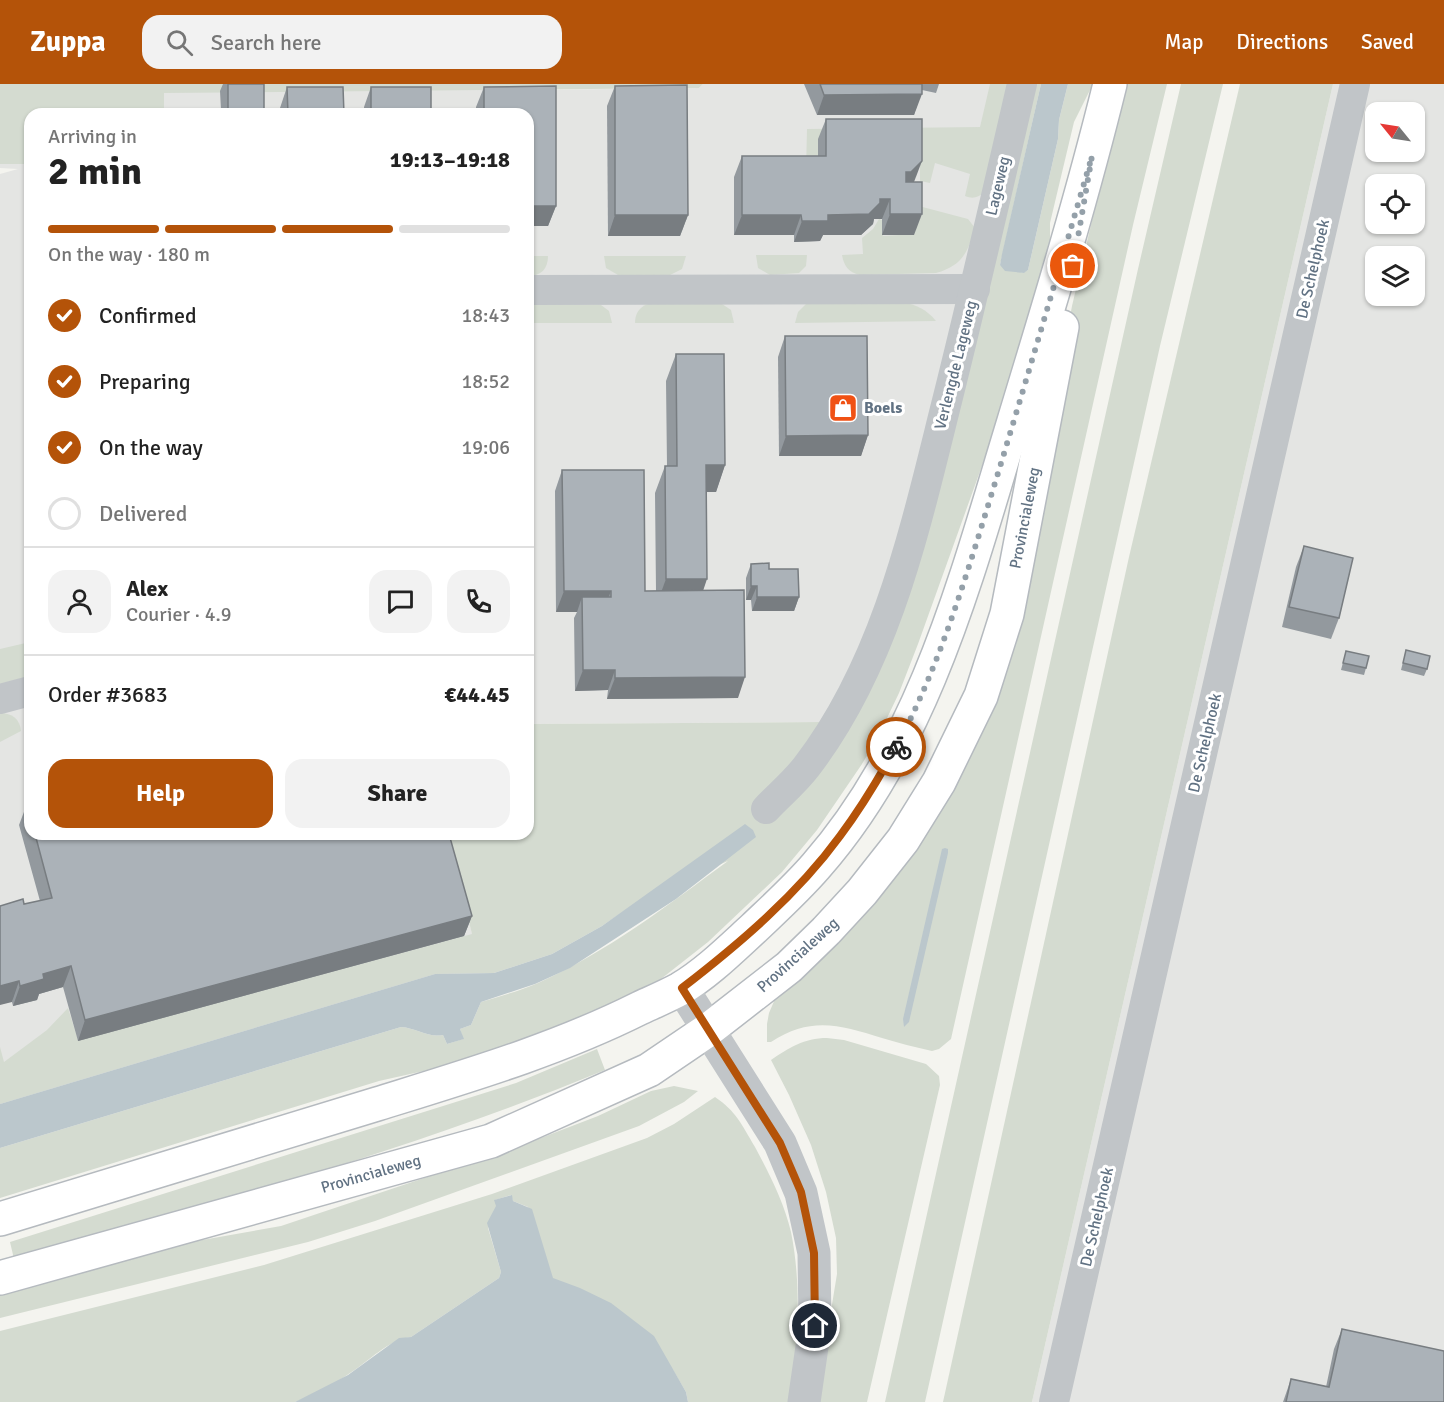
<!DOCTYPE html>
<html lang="en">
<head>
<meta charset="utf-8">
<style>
	:root { --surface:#fff; --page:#f2f2f2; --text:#222; --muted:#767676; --line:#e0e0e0; --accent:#b45309 }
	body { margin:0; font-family:Signika,sans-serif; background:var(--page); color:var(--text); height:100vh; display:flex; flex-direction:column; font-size:22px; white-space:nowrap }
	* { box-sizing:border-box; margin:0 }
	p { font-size:20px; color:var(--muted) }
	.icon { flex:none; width:33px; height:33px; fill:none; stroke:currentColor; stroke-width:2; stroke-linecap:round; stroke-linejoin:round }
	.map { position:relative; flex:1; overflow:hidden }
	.details { position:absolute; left:24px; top:24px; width:510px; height:732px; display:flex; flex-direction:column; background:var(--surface); border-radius:18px; box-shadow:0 2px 4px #0004 }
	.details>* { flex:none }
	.needle { width:39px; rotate:300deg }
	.buttons { position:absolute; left:1365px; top:18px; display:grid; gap:12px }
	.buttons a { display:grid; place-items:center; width:60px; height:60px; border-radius:12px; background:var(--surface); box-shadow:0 2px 4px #0004; font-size:30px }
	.pin { position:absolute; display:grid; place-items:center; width:51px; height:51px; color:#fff; margin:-26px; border:3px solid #fff; border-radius:50%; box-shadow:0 2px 6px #0007 }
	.courier { position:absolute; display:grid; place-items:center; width:60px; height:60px; margin:-30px; border:4px solid #b45309; border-radius:50%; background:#fff; color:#222; box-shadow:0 2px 8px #0007 }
	.head em { font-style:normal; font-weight:700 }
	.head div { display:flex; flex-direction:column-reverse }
	.head { display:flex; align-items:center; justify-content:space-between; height:102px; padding:0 24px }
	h1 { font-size:39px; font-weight:700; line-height:45px }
	.bar { display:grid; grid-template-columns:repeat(4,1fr); gap:9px 6px; align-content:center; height:72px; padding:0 24px }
	.bar i { height:8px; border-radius:4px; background:var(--line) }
	.bar .active { background:var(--accent) }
	.bar p { grid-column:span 4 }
	.line { display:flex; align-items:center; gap:15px; padding:0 24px; border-top:2px solid var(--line) }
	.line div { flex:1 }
	.round { display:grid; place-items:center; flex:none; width:63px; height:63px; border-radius:18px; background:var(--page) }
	ol { padding:0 24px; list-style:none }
	li { display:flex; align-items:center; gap:18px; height:66px }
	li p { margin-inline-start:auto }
	li .icon { padding:6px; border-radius:50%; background:var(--accent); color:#fff; stroke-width:4 }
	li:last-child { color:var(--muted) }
	li i { width:33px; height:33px; border:3px solid var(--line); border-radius:50% }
	.cta { display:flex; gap:12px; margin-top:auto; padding:12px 24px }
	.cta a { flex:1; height:69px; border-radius:18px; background:var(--accent); color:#fff; font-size:24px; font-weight:700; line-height:69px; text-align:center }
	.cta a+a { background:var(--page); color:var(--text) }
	header { display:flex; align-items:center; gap:36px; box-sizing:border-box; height:84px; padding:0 30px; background:var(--accent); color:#fff }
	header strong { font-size:28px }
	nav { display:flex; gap:33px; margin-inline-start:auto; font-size:21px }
	.search { width:420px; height:54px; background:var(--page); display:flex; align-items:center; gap:15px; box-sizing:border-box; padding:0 21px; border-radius:18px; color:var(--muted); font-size:22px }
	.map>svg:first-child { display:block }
</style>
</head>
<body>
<header>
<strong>Zuppa</strong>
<div class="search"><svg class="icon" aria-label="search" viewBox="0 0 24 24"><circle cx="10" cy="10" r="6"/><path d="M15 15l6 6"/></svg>Search here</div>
<nav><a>Map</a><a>Directions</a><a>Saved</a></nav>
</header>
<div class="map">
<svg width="1444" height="1318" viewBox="0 0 1444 1318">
	<rect width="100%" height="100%" fill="#f4f4ef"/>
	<g fill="#e4e5e3" fill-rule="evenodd">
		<path d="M 168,0 L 528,6 L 699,4 L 703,0 L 1010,0 L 903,447 L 849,591 L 821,638 L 528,640 L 528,30 L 30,30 L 30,750 L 447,750 L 482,889 L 435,890 L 0,1020 L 0,90 L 18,85 L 0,84 L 0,12 Z"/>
		<path d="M 1333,0 L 1444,0 L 1444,1318 L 1032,1318 ZM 1376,28 L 1414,28 L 1414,68 L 1376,68 ZM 1376,100 L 1414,100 L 1414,140 L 1376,140 ZM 1376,172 L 1414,172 L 1414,212 L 1376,212 Z"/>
	</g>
	<g fill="#d4dbd0">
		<path d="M 0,0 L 703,0 L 699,4 L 164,9 L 164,30 L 30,30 L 30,80 L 0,80 Z"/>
		<path d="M 990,0 L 1012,0 L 985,108 C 977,114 973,115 965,112 L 970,90 L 935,79 L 930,99 L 920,97 L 920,55 L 819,55 L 818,87 L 806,87 L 807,45 L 980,43 Z"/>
		<path d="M 1031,0 L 1041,0 L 1000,181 L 1023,189 L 1028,186 L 1058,55 L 1059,36 L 1068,0 L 1093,0 L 1074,38 L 1050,139 L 1050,181 L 1039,223 L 918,560 L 899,609 L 878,653 L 862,680 L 817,746 L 782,788 L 708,858 L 652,902 L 608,928 L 446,982 L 379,997 L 0,1114 L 0,1064 L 401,943 C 416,944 428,954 443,951 L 447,960 L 463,955 L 460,945 L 471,941 L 481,918 C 500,912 520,907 538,899 C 607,868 668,821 728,777 L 646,812 L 602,842 L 552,870 L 494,889 L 435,890 L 0,1020 L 0,963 L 4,978 L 47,946 L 68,924 L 78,956 L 472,850 L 447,750 L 528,750 L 528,640 L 821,638 L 856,631 Z"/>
		<path d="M 1124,0 L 1167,0 L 1133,141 L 951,955 L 939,965 L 932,967 C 915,963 898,959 882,954 C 840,941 811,932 771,958 L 767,958 L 767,940 L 769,929 L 778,908 L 840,849 L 1015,522 L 1072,222 Z"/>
		<path d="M 1181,0 L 1223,0 L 1160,262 L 925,1318 L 885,1318 L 1138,185 Z"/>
		<path d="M 1240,0 L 1333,0 L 1032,1318 L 943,1318 L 1129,473 Z"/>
		<path d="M 915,121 L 968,135 L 975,144 C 968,168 962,182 936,189 L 860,191 C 848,188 844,182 842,171 L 863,170 L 862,154 L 873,145 L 879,135 L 882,136 L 883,152 L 914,150 Z"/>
		<path d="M 756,171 L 807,171 L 806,182 L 799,189 L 770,191 L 758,184 Z"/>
		<path d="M 528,172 L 548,172 C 548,185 541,192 528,192 Z"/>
		<path d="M 604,172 L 686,172 L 682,185 L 670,191 L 618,191 L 606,184 Z"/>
		<path d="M 808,218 L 902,218 C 917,221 926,225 936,237 L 795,239 L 798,228 Z"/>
		<path d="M 528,220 L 601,221 L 609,227 L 612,239 L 528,239 Z"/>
		<path d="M 648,220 L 722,220 L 731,226 L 734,239 L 635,239 C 635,230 639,223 648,220 Z"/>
		<path d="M 30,558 L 30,592 L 0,600 L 0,565 Z"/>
		<path d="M 0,629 C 12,629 20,635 21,647 L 0,658 Z"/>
		<path d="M 827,954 L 844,956 L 926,980 L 939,992 L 940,1001 L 867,1318 L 816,1318 L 837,1190 L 836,1154 L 826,1108 L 811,1061 L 789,1011 L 771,976 C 789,964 804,954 827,954 Z"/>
		<path d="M 597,965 L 605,986 C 414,1065 214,1121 14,1175 L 10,1158 L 516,999 Z"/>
		<path d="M 674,1002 L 698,1007 L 684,1018 L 639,1042 L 375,1137 L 308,1158 L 0,1234 L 0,1210 L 174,1161 L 281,1142 L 520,1062 L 598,1032 L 651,1007 Z"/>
		<path d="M 715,1013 C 736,1027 742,1041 755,1063 C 769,1089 784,1118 791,1148 C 802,1202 798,1263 790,1318 L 688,1318 L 686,1308 L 673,1286 L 552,1194 L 528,1123 L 513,1117 L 511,1111 L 495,1116 L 497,1122 L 488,1144 L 501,1188 L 499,1194 L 411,1253 C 388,1256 369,1277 350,1289 C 333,1301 314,1311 295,1318 L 0,1318 L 0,1247 L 264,1181 L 492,1110 L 647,1054 L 674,1040 Z"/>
	</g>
	<g fill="#bbc7cc">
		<path d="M 1041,0 L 1068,0 L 1059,36 L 1058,55 L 1028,186 L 1024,189 L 1005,187 L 1000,181 L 1002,170 Z"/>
		<path d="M 745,740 L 753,746 L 756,753 L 676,815 L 570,884 L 535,900 L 481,918 L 471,941 L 460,945 L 464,955 L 447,960 L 443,951 C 428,954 416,944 401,943 L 0,1064 L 0,1020 L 435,890 L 494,889 L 552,870 L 602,842 Z"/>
		<path d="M 945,764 L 948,765 L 948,769 L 909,938 L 904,943 L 903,935 L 942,765 Z"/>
		<path d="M 512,1111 L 513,1117 L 532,1125 L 553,1194 L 580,1204 L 611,1219 L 654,1252 L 686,1308 L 688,1318 L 295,1318 L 348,1291 L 399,1254 L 411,1253 L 499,1194 L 501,1188 L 487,1139 L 496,1122 L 494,1116 Z"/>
	</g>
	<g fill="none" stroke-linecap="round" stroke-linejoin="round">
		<g stroke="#b5babf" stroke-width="36">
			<g id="secondary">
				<path d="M 0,1135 C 126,1097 251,1058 377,1020 C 467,992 556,966 640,924 C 653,918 667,912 680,905 C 707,889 731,865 754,844 C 775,824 797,804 816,782 C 925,658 967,491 1014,337 C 1048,225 1082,114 1110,0"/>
				<path d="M 0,1194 L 491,1057 L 649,986 L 708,946 L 789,883 L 826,847 L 862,808 L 903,756 L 939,698 L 981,612 L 1007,530 L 1062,243"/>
			</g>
		</g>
		<g stroke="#c1c5c8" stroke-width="30">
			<path d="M 528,206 L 975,205"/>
			<path d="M 0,615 L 30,607"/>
			<path d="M 766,725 C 779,711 795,698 807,682 C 888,576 916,440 948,313 C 974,209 998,104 1022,0"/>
			<path d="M 1054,1318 L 1355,0"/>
		</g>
		<path stroke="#c1c5c8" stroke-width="33" d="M 682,904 L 780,1059 L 801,1109 L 814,1169 L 815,1242 L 804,1318"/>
		<use href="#secondary" stroke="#fff" stroke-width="33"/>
	</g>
	<g fill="#93999e">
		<path d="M 223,0 L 264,0 L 264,30 L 189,30 L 190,26 L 221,26 L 220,7 Z"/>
		<path d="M 804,0 L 939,0 L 936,9 L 922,6 L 914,31 L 817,31 Z"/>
		<path d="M 556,2 L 556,122 L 548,142 L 528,142 L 528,30 L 476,30 L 476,23 L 484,3 Z"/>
		<path d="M 615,2 L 688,131 L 680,152 L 608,152 L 607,22 Z"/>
		<path d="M 287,3 L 344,30 L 280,30 L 280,24 Z"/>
		<path d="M 371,3 L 431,30 L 364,30 L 364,23 Z"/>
		<path d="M 826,35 L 914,98 L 914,151 L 882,151 L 882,135 L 874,135 L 873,140 L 861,151 L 823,151 L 820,157 L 794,158 L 794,151 L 734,151 L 734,93 L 742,72 L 818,72 L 818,55 Z"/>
		<path d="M 785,252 L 868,351 L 861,372 L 779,372 L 778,273 Z"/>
		<path d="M 676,270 L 725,381 L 716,408 L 707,408 L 703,506 L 738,614 L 607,615 L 608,606 L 575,607 L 574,534 L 577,528 L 556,528 L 555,407 L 562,386 L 645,507 L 656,507 L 655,409 L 665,382 L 667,382 L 666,297 Z"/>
		<path d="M 1304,462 L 1339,534 L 1331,555 L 1282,543 L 1296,483 Z"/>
		<path d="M 751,480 L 769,485 L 799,513 L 794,527 L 752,527 L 751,516 L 746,516 L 746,494 Z"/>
		<path d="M 1406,566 L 1427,585 L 1424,592 L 1401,586 Z"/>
		<path d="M 1346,567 L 1366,584 L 1364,591 L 1341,586 Z"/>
		<path d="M 30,719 L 30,750 L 449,750 L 472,832 L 464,852 L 78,957 L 63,903 L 39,910 L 37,916 L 13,922 L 12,918 L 24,820 L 40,817 L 19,741 L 27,720 Z"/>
		<path d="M 1342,1245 L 1444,1318 L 1283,1318 L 1291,1295 L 1326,1303 L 1334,1265 Z"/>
	</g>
	<g fill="#787d81">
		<path d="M 922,10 L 914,31 L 817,31 L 824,11 Z"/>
		<path d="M 922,77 L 914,98 L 903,109 L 906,88 Z"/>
		<path d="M 880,115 L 890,115 L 882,135 L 874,135 L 873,140 L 861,151 L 823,151 L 820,157 L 794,158 L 802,137 L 828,131 Z"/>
		<path d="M 528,122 L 556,122 L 548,142 L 528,142 Z"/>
		<path d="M 890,130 L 922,130 L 914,151 L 882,151 Z"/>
		<path d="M 615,131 L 688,131 L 680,152 L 608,152 Z"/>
		<path d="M 742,131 L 801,131 L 794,151 L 734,151 Z"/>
		<path d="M 868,351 L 861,372 L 779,372 L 786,352 Z"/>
		<path d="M 706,381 L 725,381 L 716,408 L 697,408 Z"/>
		<path d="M 666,495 L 707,495 L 698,522 L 656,522 Z"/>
		<path d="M 751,502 L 757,502 L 751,516 L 746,516 Z"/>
		<path d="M 564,507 L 611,507 L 603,527 L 582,513 L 577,528 L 556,528 Z"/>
		<path d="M 757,513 L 799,513 L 794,527 L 752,527 Z"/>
		<path d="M 583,586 L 615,586 L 608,606 L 575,607 Z"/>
		<path d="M 745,593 L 738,614 L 607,615 L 615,594 Z"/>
		<path d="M 472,832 L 464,852 L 78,957 L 85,936 Z"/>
		<path d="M 71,882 L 63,903 L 39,910 L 37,916 L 13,922 L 20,902 L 43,890 Z"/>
		<path d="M 19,897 L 12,918 L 0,921 L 0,902 Z"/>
	</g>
	<g fill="#abb2b8" stroke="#787d81" stroke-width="1.5">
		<path d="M 228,0 L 264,0 L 264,30 L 190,30 L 190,26 L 228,26 Z"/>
		<path d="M 820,0 L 922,0 L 922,10 L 824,11 Z"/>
		<path d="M 687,1 L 688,131 L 615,131 L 615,2 Z"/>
		<path d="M 556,2 L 556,122 L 528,122 L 528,30 L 484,30 L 484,3 Z"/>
		<path d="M 287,3 L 343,3 L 344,30 L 288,30 Z"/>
		<rect x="371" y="3" width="60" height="27"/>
		<path d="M 826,35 L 922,35 L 922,77 L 911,88 L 906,88 L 906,98 L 922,98 L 922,130 L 890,130 L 890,115 L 880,115 L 880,119 L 869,130 L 828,131 L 828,137 L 802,137 L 801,131 L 742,131 L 742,72 L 826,72 Z"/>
		<path d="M 785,252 L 867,252 L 868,351 L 786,352 Z"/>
		<path d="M 676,270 L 724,270 L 725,381 L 706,381 L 707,495 L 666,495 L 665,382 L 677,382 Z"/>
		<path d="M 562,386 L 644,386 L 645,507 L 744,506 L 745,593 L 615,594 L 615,586 L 583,586 L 582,513 L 611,513 L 611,507 L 564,507 Z"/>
		<path d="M 1304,462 L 1353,474 L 1339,534 L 1289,523 Z"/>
		<path d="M 769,479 L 769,485 L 798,485 L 799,513 L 757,513 L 757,502 L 751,502 L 751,480 Z"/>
		<path d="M 1406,566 L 1430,572 L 1427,585 L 1403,579 Z"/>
		<path d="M 1346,567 L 1369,572 L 1366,584 L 1343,579 Z"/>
		<path d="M 30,719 L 30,732 L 27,720 Z"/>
		<path d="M 35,750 L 449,750 L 472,832 L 85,936 L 71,882 L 43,890 L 44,895 L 20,902 L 19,897 L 0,902 L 0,822 L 23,815 L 24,820 L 52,814 Z"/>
		<path d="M 1342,1245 L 1444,1267 L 1444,1318 L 1286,1318 L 1291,1295 L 1329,1303 Z"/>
	</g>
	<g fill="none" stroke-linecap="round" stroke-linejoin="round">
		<path stroke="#94a0a9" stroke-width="6" stroke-dasharray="0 10.8" d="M 896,663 C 941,580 967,489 995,399 C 1028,291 1060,182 1092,72 L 1073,182"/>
		<path stroke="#b45309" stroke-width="8" d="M 815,1242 L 814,1169 L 801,1108 L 780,1059 L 682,904 C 739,860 797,811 840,752 C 861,724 879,694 896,663"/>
	</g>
	<defs>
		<g id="shop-square" transform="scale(1.5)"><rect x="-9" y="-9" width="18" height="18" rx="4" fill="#f05114" stroke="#fff"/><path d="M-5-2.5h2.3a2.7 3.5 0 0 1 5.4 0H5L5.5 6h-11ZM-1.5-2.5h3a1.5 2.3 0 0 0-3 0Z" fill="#fff"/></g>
	</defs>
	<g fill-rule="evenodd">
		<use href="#shop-square" x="843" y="324"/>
	</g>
	<g text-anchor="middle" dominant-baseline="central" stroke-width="6" stroke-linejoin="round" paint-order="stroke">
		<g font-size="16" fill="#617283" stroke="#fff">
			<text transform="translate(998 102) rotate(-77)">Lageweg</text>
			<text transform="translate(1313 185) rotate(-77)">De Schelphoek</text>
			<text transform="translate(956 281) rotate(-76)">Verlengde Lageweg</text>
			<text transform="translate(1025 434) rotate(-79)">Provincialeweg</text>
			<text transform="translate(1205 659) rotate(-77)">De Schelphoek</text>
			<text transform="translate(798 871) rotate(-42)">Provincialeweg</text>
			<text transform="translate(371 1090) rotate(-16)">Provincialeweg</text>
			<text transform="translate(1097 1133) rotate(-77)">De Schelphoek</text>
		</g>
		<g font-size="16" font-weight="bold" fill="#617283" stroke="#fff" text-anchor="start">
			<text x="864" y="324">Boels</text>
		</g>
	</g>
</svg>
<div class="buttons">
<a><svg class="needle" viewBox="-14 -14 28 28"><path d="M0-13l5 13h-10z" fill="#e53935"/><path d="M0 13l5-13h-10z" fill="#767676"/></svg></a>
<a><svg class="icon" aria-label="locate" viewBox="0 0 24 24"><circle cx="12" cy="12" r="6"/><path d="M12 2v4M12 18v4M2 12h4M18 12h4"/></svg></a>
<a><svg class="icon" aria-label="layers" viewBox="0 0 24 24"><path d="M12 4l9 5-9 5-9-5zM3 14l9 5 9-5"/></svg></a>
</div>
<div class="pin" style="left:1073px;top:182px;background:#ea580c"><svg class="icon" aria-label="bag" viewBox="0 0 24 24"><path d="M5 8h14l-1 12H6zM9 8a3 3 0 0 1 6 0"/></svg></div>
<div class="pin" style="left:815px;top:1242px;background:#1f2937"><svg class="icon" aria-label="home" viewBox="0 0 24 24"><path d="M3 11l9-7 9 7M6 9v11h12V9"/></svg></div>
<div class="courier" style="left:896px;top:663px"><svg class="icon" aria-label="bike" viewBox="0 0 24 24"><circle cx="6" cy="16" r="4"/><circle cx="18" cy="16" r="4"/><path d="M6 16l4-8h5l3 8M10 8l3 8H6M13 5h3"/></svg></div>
<section class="details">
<div class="head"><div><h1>2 min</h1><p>Arriving in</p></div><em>19:13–19:18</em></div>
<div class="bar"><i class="active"></i><i class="active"></i><i class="active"></i><i></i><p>On the way · 180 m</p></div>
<ol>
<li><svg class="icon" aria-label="check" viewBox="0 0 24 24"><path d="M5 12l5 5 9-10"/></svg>Confirmed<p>18:43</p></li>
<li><svg class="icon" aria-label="check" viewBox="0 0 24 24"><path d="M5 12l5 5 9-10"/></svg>Preparing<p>18:52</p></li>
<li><svg class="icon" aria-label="check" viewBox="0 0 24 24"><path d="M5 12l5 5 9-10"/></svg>On the way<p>19:06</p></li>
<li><i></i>Delivered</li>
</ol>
<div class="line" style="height:108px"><a class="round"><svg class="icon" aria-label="person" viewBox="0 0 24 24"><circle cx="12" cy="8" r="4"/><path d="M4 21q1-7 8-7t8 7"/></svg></a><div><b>Alex</b><p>Courier · 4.9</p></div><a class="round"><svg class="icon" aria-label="chat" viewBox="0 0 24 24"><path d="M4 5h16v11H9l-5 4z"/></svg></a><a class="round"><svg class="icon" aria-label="phone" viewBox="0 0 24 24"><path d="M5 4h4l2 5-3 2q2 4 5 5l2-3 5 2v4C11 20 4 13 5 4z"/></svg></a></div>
<div class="line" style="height:78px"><div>Order #3683</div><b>€44.45</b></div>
<div class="cta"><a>Help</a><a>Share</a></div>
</section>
</div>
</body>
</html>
